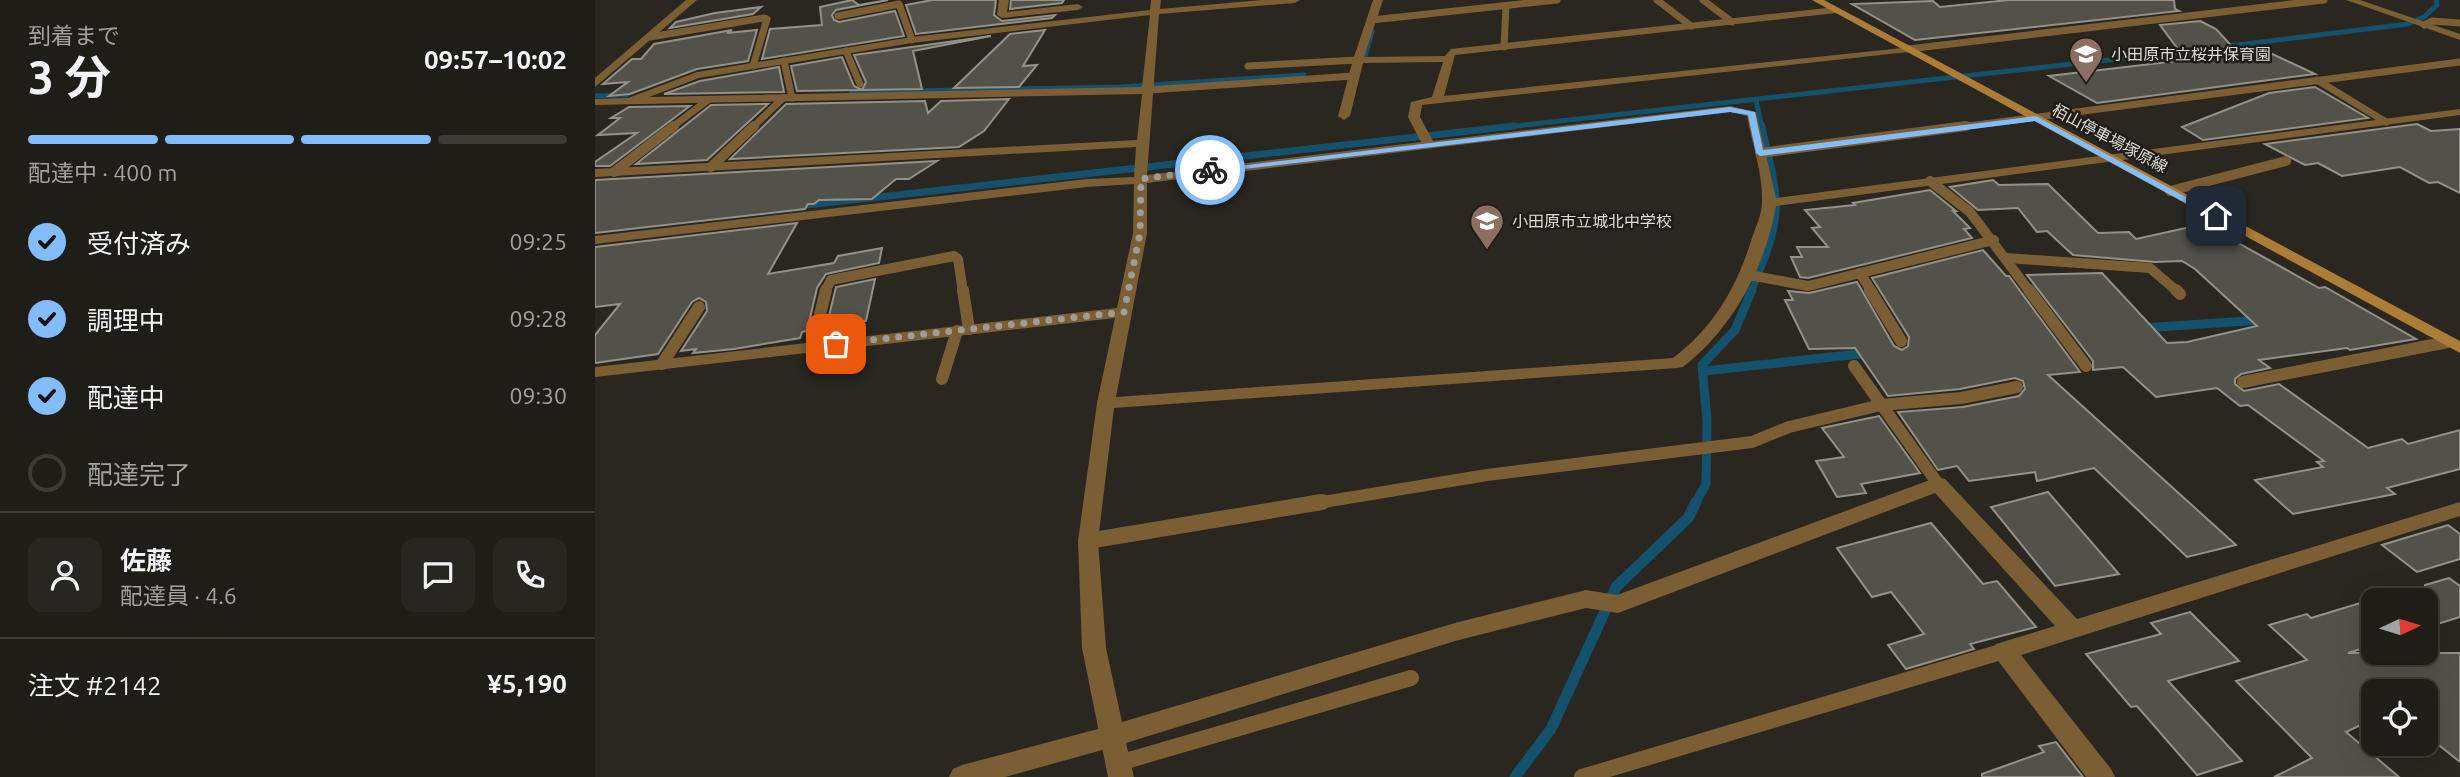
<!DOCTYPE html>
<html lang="ja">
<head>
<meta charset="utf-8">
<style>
	:root { --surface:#1f1d17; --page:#272620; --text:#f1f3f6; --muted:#a1a2a1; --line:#3c3b36; --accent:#82bcfa }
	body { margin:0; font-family:Ubuntu,"Noto Sans JP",sans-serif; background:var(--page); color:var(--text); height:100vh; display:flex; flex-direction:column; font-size:26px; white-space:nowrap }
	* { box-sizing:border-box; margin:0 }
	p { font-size:23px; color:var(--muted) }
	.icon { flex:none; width:38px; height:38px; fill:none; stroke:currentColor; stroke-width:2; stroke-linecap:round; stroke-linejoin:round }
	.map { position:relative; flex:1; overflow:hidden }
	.panel { display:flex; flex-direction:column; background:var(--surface); width:595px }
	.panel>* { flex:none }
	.needle { width:46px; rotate:86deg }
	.tools { position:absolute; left:1766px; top:588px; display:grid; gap:14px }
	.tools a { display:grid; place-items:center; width:77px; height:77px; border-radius:14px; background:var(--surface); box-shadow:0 7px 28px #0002,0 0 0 2px var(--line); font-size:35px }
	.pin { position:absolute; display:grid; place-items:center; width:60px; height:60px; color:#fff; margin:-30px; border-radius:14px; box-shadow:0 4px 10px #0006 }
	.courier { position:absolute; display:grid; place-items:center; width:70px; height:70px; margin:-35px; border:5px solid #82bcfa; border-radius:50%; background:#fff; color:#222; box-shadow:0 2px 9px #0007 }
	.headline em { font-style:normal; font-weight:700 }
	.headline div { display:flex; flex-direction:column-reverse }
	.headline { display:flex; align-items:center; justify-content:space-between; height:119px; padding:0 28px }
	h1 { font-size:46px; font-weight:700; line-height:52px }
	.bar { display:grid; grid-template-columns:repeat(4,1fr); gap:10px 7px; align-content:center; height:84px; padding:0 28px }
	.bar i { height:9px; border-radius:5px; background:var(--line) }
	.bar .selected { background:var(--accent) }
	.bar p { grid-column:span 4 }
	.line { display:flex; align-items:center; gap:18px; padding:0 28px; border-top:2px solid var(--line) }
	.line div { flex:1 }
	.round { display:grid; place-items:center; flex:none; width:74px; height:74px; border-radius:14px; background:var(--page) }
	ol { padding:0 28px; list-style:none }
	li { display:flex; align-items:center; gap:21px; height:77px }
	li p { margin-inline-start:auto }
	li .icon { padding:7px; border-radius:50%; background:var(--accent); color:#111; stroke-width:4 }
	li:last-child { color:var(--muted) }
	li i { width:38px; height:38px; border:4px solid var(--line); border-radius:50% }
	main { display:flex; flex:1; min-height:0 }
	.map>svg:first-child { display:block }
</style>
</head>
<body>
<main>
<section class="panel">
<div class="headline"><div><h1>3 分</h1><p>到着まで</p></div><em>09:57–10:02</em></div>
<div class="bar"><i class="selected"></i><i class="selected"></i><i class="selected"></i><i></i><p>配達中 · 400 m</p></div>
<ol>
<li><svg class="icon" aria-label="check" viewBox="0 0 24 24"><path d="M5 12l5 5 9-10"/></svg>受付済み<p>09:25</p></li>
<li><svg class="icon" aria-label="check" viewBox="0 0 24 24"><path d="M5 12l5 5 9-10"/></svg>調理中<p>09:28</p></li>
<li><svg class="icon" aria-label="check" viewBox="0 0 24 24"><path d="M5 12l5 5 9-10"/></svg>配達中<p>09:30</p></li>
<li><i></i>配達完了</li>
</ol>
<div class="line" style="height:126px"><a class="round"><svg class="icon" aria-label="person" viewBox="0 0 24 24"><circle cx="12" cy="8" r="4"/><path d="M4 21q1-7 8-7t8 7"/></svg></a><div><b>佐藤</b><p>配達員 · 4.6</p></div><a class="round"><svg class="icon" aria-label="chat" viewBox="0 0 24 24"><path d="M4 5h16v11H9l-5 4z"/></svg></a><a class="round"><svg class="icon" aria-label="phone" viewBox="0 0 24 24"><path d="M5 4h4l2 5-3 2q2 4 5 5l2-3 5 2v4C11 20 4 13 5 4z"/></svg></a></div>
<div class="line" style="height:91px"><div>注文 #2142</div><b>¥5,190</b></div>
</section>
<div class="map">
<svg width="1865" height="777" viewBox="0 0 1865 777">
	<rect width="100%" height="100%" fill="#29271f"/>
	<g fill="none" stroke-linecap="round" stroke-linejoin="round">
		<g stroke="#14516d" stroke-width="5">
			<path d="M 1626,47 L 1813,24 L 1829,17 L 1842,5 L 1841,0"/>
			<path d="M 770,56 L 777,32"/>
			<path d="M 256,92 L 525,87 L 709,75"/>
			<path d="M 0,96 L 32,95"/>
			<path d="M 1161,100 L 1167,128"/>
			<path d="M 903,128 L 1594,51"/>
		</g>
		<g stroke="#14516d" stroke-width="7">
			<path d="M 203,206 L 919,126"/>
			<path d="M 1156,292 C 1166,268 1179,240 1181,213 C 1183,184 1172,154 1167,126"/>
		</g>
		<g stroke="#14516d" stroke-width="9">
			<path d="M 1548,328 L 1667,320"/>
			<path d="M 1109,371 L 1273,353"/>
			<path d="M 1100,504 L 1111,484 L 1112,420 L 1107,365 L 1140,330 L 1157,290"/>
		</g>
		<path stroke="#14516d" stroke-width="11" d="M 920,777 L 956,729 L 1021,587 L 1093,518 L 1101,502"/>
	</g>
	<g fill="#535249" stroke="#939188" stroke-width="2">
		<path d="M 257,0 L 264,5 L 293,0 L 241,10 L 237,15 L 239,20 L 244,22 L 300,11 L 309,36 L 167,59 L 175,29 L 227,25 L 225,7 Z"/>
		<path d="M 337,0 L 401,0 L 399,15 L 407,21 L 460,15 L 457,18 L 321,34 L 311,5 Z"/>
		<path d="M 416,0 L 469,0 L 467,3 L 415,9 Z"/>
		<path d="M 1414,0 L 1579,0 L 1580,9 L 1584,11 L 1320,40 L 1257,4 L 1338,1 L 1345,7 Z"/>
		<path d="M 166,7 L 158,14 L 75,28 L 81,22 L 120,13 Z"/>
		<path d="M 1605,21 L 1621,29 L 1643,53 L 1669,50 L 1720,74 L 1502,103 L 1454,76 L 1591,60 L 1565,25 Z"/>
		<path d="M 137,30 L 132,33 L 162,30 L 153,61 L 102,69 L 35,94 L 14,96 L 33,82 L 8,84 L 37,59 L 46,59 L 59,44 Z"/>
		<path d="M 450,30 L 428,66 L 442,65 L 424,87 L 359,88 L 415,34 Z"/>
		<path d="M 396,36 L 318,51 L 327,89 L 202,91 L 196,66 L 247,57 L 259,86 L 267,90 L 271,82 L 259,55 Z"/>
		<path d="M 184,67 L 189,92 L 69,94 L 105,81 Z"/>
		<path d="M 1720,87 L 1773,118 L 1608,140 L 1587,127 L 1674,93 Z"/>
		<path d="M 414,99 L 389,131 L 364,147 L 135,159 L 191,104 L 330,101 L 333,113 L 346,101 Z"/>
		<path d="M 173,104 L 112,160 L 41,164 L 116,105 Z"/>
		<path d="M 95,106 L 15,166 L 0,166 L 0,162 L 42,133 L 3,135 L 25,118 L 16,118 L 34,107 Z"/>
		<path d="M 1822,124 L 1836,131 L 1865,129 L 1865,193 L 1843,182 L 1834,183 L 1805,167 L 1747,176 L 1723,163 L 1710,165 L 1670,144 Z"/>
		<path d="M 342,161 L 314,179 L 301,179 L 277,199 L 224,200 L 219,204 L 213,204 L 210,209 L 0,233 L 0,180 Z"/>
		<path d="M 1398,180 L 1404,185 L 1453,184 L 1503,233 L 1534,232 L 1541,239 L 1609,224 L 1724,288 L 1730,287 L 1821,339 L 1755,350 L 1752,348 L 1664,360 L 1675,368 L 1646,374 L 1640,379 L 1640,384 L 1649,391 L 1684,384 L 1773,448 L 1807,439 L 1813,444 L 1865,430 L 1865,469 L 1792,488 L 1800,494 L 1698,514 L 1660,480 L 1728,467 L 1722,462 L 1729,461 L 1653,405 L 1645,406 L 1622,388 L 1561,397 L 1528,367 L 1498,370 L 1498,361 L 1432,275 L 1507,273 L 1572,343 L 1592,342 L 1662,326 L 1600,269 L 1587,261 L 1560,262 L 1478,255 L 1452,231 L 1442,232 L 1423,208 L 1383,210 L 1355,187 Z"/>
		<path d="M 1335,190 L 1361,211 L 1358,211 L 1375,228 L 1369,229 L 1377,238 L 1213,278 L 1205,277 L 1196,257 L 1207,257 L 1202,247 L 1233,247 L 1217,228 L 1225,227 L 1210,210 L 1260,205 L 1258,203 Z"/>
		<path d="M 202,223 L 173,274 L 239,263 L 243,256 L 287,248 L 284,263 L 231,274 L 222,288 L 212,331 L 207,332 L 205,338 L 139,349 L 98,353 L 101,349 L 86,351 L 112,311 L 111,302 L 104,298 L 97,302 L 63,354 L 0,363 L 0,335 L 25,304 L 0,307 L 0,247 Z"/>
		<path d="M 1388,250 L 1411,276 L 1414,276 L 1485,372 L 1453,375 L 1641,545 L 1592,557 L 1499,468 L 1442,481 L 1440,472 L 1374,481 L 1362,466 L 1343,470 L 1303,412 L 1368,407 L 1424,396 L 1430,389 L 1428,381 L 1420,378 L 1365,389 L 1293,396 L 1260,348 L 1214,349 L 1190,300 L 1198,300 L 1193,291 L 1214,293 L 1262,282 L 1299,346 L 1307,350 L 1313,346 L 1314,337 L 1277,278 Z"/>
		<path d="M 280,279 L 271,321 L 231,328 L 241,287 Z"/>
		<path d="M 1284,416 L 1325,473 L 1266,484 L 1271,493 L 1242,497 L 1221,461 L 1249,457 L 1227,428 Z"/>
		<path d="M 1453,492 L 1524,574 L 1460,586 L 1396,507 Z"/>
		<path d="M 1336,523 L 1388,584 L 1402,581 L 1441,627 L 1375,644 L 1379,649 L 1311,669 L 1293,645 L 1329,634 L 1296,592 L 1277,597 L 1242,548 Z"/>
		<path d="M 1853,525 L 1865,534 L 1865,559 L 1822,572 L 1787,545 Z"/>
		<path d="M 1854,578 L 1865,586 L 1865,617 L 1830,628 L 1830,585 Z"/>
		<path d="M 1778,599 L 1778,645 L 1753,653 L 1865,653 L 1865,762 L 1830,734 L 1830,691 L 1778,691 L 1778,719 L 1751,732 L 1804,777 L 1679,777 L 1717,758 L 1641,681 L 1712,660 L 1674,625 L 1712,614 L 1716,618 Z"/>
		<path d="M 1595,612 L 1644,661 L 1573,681 L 1647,761 L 1602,775 L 1542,706 L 1536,707 L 1491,654 L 1566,634 L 1556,623 Z"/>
		<path d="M 1461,742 L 1488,777 L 1387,777 L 1387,774 L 1449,752 L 1444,746 Z"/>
	</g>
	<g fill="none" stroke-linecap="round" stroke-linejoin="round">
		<g stroke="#7c5e35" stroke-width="7">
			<path d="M 1062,0 L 1096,26"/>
			<path d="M 1108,0 L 1137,22"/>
			<path d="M 243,16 L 304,4 L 317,40"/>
			<path d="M 777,20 L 962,0"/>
			<path d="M 1829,25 L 1837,21 L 1865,23"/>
			<path d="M 55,37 L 169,18 L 172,19 L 158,66"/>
			<path d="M 909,47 L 911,6"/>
			<path d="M 1313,49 L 1729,0"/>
			<path d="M 251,51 L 265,84"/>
			<path d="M 189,61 L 197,98"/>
			<path d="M 653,66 L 763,60"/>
			<path d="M 1722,80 L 1791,122"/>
			<path d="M 554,90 L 758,76"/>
			<path d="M 76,128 L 113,100"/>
			<path d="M 157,128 L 188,98"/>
			<path d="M 1358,128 L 1865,62"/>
		</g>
		<g stroke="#7c5e35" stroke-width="10">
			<path d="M 1165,153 L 1371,126"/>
			<path d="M 116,167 L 159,126"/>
			<path d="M 19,172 L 79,126"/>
			<path d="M 1335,181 L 1375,212 L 1435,292"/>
			<path d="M 1575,191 L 1691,161"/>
			<path d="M 1412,258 L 1555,268 L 1583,292"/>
			<path d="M 1265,273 L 1277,292"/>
			<path d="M 1154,275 L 1213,286 L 1399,240"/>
			<path d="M 230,292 L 236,280 L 359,256 L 363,259 L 368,292"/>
		</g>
		<g stroke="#7c5e35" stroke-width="12">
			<path d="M 368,290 L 374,329"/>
			<path d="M 1275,290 L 1306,341"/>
			<path d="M 1434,290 L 1491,366"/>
			<path d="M 1581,290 L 1585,294"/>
			<path d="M 217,347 L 231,290"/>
			<path d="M 67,364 L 104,307"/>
			<path d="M 1259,366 L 1343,484"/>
			<path d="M 347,379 L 362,331"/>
			<path d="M 1648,382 L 1853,342"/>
			<path d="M 716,504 L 892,475 L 1157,442 L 1194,427 L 1286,405 L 1366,398 L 1422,387"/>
		</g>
		<g stroke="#7c5e35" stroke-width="16">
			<path d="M 493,541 L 727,502"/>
			<path d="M 524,763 L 816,678"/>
			<path d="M 987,777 L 1409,651"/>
		</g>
		<g fill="#7c5e35" fill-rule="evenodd">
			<path d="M 91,0 L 102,0 L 0,87 L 0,78 Z"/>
			<path d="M 404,0 L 414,0 L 412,12 L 483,4 L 488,7 L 483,10 L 407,18 L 402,15 Z"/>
			<path d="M 556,0 L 566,0 L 565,9 L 667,0 L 705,0 L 700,3 L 564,14 L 552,175 L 826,142 L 813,117 L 816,102 L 837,97 L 848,62 L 768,63 L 755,116 L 749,120 L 743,116 L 758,60 L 778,0 L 788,0 L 769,57 L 850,56 L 856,49 L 1241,7 L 1246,10 L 1241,13 L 860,55 L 849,96 L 1317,47 L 1318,49 L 1313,52 L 827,105 L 825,117 L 838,141 L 1135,106 L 1161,112 L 1181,198 L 1865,109 L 1865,115 L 1181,206 C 1170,268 1138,328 1088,367 L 1082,368 L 519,408 L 503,541 L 511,648 L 527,722 L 860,623 L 991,590 L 1022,595 L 1343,477 L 1350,479 L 1482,619 L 1865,502 L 1865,516 L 1426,655 L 1516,769 L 1520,777 L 1491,777 L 1401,658 L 1397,651 L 1401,644 L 1460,626 L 1340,493 L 1023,613 L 991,608 L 860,641 L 531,743 L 539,777 L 513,777 L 487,648 L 483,541 L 502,403 L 520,318 L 0,377 L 0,367 L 522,308 L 538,233 L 539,184 L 492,187 L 0,244 L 0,236 L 492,179 L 539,177 L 541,147 L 0,177 L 0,169 L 542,140 L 547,94 L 0,105 L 0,99 L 33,98 L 102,72 L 317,37 L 555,10 ZM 555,15 L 547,87 L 54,97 L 104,78 L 317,43 ZM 1135,112 L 1152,116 C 1157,144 1168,173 1167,202 C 1167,214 1161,226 1157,238 C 1142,287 1119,327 1078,358 L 521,397 L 552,233 L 552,183 Z"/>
			<path d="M 1751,0 L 1765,0 L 1865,34 L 1865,40 Z"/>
		</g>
		<path fill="#7c5e35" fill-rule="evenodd" d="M 518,725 L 527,728 L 530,736 L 527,744 L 518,747 L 410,777 L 354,777 L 358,769 L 367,765 Z"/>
		<path fill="#ad7c36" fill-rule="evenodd" d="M 1217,0 L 1229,0 L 1865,341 L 1865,353 Z"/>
	</g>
	<path fill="#82bcfa" d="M 1135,107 L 1160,112 L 1168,150 L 1441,116 L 1626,216 L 1618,218 L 1440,121 L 1165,156 L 1161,153 L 1153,115 L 1135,112 L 615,173 L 611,170 Z"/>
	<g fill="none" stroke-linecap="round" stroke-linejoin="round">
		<path stroke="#9e9d97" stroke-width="7" stroke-dasharray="0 12.6" d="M 241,344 L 529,312 L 545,233 L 546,179 L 615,170"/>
	</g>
	<defs>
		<g id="school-pin" transform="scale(1.75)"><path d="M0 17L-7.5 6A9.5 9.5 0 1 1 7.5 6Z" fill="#8d6e63" stroke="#1f1d16"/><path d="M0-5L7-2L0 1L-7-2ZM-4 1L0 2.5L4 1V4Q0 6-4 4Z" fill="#fff"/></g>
	</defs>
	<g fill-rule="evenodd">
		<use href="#school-pin" x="1491" y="54"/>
		<use href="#school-pin" x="892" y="221"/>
	</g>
	<g text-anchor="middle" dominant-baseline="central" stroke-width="5" stroke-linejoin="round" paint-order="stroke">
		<g font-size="16" fill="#dddcd7" stroke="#1f1d16" text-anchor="start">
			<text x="1516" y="54">小田原市立桜井保育園</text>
			<text x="917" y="221">小田原市立城北中学校</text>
		</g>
		<g font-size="16" fill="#dddcd7" stroke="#1f1d16">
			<text transform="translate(1515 138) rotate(28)">栢山停車場塚原線</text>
		</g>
	</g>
</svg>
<div class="tools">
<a><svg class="needle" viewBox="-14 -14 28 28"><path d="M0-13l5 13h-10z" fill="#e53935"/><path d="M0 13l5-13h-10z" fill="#a1a2a1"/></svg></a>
<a><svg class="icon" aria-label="locate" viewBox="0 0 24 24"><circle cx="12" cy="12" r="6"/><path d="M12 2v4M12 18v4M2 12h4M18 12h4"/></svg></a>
</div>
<div class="pin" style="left:241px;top:344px;background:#ea580c"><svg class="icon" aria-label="bag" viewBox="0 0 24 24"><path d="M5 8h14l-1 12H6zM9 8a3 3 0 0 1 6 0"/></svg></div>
<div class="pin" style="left:1621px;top:216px;background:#1f2937"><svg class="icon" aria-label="home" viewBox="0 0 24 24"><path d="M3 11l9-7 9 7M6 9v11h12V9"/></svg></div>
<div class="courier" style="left:615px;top:170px"><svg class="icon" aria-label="bike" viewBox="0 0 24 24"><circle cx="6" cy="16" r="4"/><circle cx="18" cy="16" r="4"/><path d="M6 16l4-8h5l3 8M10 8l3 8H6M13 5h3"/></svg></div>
</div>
</main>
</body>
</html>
